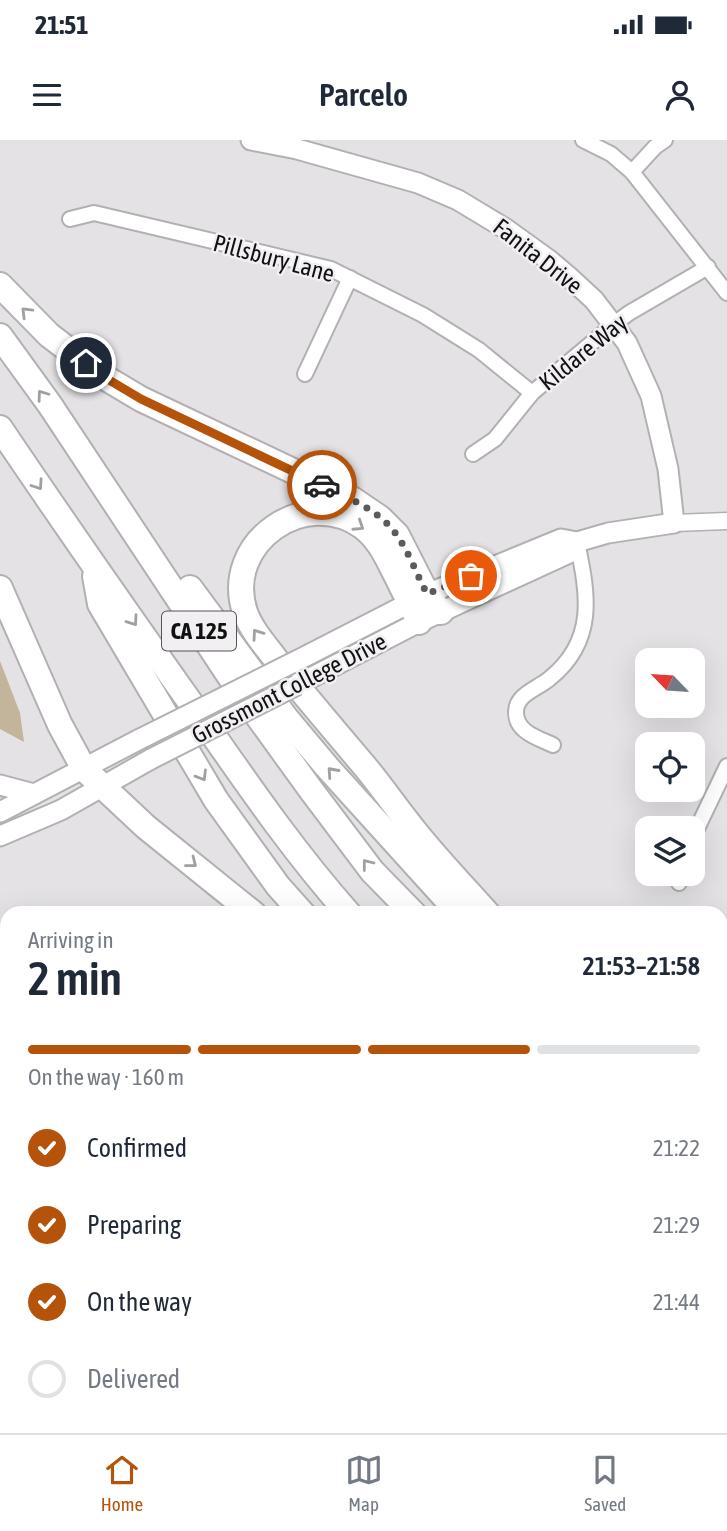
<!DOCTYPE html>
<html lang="en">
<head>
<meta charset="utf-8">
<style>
	:root { --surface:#fff; --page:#f2f2f3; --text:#1f2937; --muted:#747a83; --line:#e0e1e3; --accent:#b45309 }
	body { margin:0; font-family:"Asap Condensed",sans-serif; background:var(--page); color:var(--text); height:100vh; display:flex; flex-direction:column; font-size:26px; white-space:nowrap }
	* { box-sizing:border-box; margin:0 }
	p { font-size:23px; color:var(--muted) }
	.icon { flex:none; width:38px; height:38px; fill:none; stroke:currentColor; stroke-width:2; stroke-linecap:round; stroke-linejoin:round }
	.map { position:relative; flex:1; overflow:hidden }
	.details { position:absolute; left:0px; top:766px; width:728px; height:527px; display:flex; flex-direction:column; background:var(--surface); border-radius:21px 21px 0 0; box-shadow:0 7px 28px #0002 }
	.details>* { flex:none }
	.needle { width:46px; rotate:295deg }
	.tools { position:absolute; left:635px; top:508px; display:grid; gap:14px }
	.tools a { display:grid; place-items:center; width:70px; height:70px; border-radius:14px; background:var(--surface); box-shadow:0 7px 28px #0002; font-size:35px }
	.pin { position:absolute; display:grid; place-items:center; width:60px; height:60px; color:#fff; margin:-30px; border:4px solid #fff; border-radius:50%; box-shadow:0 2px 7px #0007 }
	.courier { position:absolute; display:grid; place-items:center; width:70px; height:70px; margin:-35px; border:5px solid #b45309; border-radius:50%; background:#fff; color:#222; box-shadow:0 2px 9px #0007 }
	.summary em { font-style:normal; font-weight:600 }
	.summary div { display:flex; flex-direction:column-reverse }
	.summary { display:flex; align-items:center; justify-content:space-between; height:119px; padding:0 28px }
	h1 { font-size:46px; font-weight:600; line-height:52px }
	.bar { display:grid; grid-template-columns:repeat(4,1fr); gap:10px 7px; align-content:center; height:84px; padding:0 28px }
	.bar i { height:9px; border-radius:5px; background:var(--line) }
	.bar .selected { background:var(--accent) }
	.bar p { grid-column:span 4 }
	ol { padding:0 28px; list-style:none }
	li { display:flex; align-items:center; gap:21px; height:77px }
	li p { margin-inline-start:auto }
	li .icon { padding:7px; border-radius:50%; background:var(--accent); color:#fff; stroke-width:4 }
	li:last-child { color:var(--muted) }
	li i { width:38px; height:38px; border:4px solid var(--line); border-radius:50% }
	.status { display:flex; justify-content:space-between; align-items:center; height:49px; padding:0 35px; background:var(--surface); direction:ltr }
	.status svg { height:19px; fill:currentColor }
	header { display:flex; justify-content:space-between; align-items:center; height:91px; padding:0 28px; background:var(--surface); font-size:32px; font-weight:600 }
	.tab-bar { display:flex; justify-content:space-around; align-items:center; height:98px; border-top:2px solid var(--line); background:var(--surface); font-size:19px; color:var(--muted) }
	.tab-bar a { display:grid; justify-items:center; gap:4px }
	.tab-bar .selected { color:var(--accent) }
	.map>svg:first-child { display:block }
</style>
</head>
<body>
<div class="status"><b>21:51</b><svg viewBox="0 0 49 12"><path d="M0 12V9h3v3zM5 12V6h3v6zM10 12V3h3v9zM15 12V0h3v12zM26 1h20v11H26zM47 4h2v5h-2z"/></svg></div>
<header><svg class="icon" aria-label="menu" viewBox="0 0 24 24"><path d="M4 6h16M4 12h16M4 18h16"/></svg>Parcelo<svg class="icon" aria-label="person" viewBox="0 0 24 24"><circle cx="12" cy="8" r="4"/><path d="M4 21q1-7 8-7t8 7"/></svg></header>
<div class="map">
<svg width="727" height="1293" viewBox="0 0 727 1293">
	<rect width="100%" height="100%" fill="#e4e2e5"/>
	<path fill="#c2b59c" d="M 0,521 L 20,573 L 24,602 L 0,589 Z"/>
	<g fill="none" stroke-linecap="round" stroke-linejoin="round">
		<g stroke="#b2b0b3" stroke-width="18">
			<g id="minor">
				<path d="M 583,0 L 611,14 L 632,32 L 727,153"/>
				<path d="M 632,32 L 655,7 L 665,0"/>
				<path d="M 70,79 L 94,73 L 331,129 L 423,175 L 479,210 L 532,253"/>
				<path d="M 305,234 L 350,138"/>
				<path d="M 473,314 L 495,299 L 532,253 L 613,185 L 629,173 L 708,127"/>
				<path d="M 553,605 C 538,598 515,592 516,571 C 517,554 537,549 549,539 C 597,501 588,454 577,402"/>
				<path d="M 693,697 L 727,626"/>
				<path d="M 679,743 L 680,733"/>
				<path d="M 0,905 L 7,909"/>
				<path d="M 0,1050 L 7,1053"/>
				<path d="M 0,1238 L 7,1239"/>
				<path d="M 707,1286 L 722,1293"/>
				<path d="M 79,1293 L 80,1286"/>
				<path d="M 220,1293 L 221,1286"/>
			</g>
		</g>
		<g stroke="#b2b0b3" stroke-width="19">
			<path id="tertiary" d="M 674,383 L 727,381"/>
		</g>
		<g stroke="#b2b0b3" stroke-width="23">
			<g id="secondary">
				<path d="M 251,0 L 297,9 L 418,43 L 458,60 L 506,89 L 549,120 L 568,136 L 594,160 L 627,203 L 651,256 L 668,329 L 674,383 L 608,393 L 577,402 L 561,399 L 427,454 L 310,514"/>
				<path d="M 297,545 L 419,482 L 571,412 L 577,402"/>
				<path d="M 0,645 L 34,654"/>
				<path d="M 0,672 L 140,599"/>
				<path d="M 0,696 L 61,670 L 151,619"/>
				<path d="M 0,1155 L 7,1155"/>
				<path d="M 490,1286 L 504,1293"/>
			</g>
		</g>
		<g stroke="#b2b0b3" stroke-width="28">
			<g id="motorway">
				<path d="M 0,145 L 49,195 L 104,237 L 141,259 L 352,359 L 380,378 L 397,395 L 427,454 L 441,472"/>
				<path d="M 0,196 L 50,265 L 238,549 L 311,650 L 372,731 L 414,774"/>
				<path d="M 0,288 C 64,383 129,476 195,569 C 244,639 292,710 349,774"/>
				<path d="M 95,436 L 100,464 L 216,660 L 278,746 L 303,774"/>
				<path d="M 0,448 L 60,585 L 84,629 L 146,687 L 254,774"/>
				<path d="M 190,448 L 286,578 L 327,627 L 460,774"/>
				<path d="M 419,482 C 413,468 405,454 398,439 C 388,420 381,401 363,387 C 305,345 222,403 245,472 C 252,492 268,508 280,525 C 307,558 334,590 362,623 C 380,644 396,668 414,690 C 437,719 463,746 488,774"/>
				<path d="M 721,980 L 727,984"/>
				<path d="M 721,1030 L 727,1034"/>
				<path d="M 721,1088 L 727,1092"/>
				<path d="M 721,1130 L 727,1134"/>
			</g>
		</g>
		<use href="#minor" stroke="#fff" stroke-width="14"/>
		<use href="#tertiary" stroke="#fff" stroke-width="16"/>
		<use href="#secondary" stroke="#fff" stroke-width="19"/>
		<use href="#motorway" stroke="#fff" stroke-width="24"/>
		<g stroke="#b2b0b3" stroke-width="23" stroke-linecap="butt">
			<g id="secondary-bridge">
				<path d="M 140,599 L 310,514"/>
				<path d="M 151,619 L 297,545"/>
			</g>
		</g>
		<use href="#secondary-bridge" stroke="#fff" stroke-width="19"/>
	</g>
	<defs><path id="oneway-chevron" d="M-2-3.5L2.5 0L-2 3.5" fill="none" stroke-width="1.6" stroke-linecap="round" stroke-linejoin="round" transform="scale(1.75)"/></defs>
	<g stroke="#a0a0a0">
		<use href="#oneway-chevron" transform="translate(26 172) rotate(-135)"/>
		<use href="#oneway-chevron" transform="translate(42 255) rotate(-126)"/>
		<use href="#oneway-chevron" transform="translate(38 345) rotate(56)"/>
		<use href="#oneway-chevron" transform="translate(359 386) rotate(33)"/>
		<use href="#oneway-chevron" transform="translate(133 481) rotate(55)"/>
		<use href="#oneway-chevron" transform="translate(257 494) rotate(-125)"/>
		<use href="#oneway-chevron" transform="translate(332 632) rotate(-132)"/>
		<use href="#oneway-chevron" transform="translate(202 636) rotate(59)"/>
		<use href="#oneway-chevron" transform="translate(192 723) rotate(38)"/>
		<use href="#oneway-chevron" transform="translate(367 724) rotate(-128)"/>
	</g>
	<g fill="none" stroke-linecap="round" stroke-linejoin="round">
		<path stroke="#5c5a5c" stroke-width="7" stroke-dasharray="0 12.6" d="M 322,345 C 348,358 378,369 396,394 C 409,412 417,435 427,454 L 471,436"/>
		<path stroke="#b45309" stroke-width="9" d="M 86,223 L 104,237 L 141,259 L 322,345"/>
	</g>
	<g text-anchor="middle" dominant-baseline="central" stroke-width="5" stroke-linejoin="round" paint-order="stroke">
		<rect fill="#f1eff2" stroke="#555455" stroke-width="2" x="162" y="471.5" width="74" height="39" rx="5"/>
		<g font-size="23" font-weight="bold" fill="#121112">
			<text x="199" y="491">CA 125</text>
		</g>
		<g font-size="24" fill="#121112" stroke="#f1eff2">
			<text transform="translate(538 116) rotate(38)">Fanita Drive</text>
			<text transform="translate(274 118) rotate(15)">Pillsbury Lane</text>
			<text transform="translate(583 212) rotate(-39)">Kildare Way</text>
			<text transform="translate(289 548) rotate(-27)">Grossmont College Drive</text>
		</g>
	</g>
</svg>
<div class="tools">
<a><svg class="needle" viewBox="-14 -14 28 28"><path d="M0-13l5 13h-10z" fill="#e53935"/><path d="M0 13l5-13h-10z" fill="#747a83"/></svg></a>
<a><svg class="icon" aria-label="locate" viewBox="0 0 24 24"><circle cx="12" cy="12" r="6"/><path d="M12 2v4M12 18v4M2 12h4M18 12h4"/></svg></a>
<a><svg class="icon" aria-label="layers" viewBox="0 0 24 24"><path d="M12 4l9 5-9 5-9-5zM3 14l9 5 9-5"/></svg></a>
</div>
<div class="pin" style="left:471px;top:436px;background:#ea580c"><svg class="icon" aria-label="bag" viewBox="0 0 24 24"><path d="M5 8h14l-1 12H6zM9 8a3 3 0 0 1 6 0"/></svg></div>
<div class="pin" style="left:86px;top:223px;background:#1f2937"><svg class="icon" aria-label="home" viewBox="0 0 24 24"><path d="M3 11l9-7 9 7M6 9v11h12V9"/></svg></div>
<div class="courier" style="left:322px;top:345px"><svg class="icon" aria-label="car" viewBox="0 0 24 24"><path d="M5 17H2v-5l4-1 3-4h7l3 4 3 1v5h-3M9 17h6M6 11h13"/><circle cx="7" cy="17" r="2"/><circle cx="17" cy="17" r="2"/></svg></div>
<section class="details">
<div class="summary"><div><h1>2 min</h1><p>Arriving in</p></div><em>21:53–21:58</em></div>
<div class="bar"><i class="selected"></i><i class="selected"></i><i class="selected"></i><i></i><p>On the way · 160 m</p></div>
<ol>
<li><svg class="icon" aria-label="check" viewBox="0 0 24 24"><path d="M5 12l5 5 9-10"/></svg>Confirmed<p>21:22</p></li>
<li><svg class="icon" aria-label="check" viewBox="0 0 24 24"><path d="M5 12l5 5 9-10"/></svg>Preparing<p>21:29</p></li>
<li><svg class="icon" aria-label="check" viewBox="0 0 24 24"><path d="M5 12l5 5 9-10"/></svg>On the way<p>21:44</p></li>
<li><i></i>Delivered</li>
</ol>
</section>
</div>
<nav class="tab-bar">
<a class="selected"><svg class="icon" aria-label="home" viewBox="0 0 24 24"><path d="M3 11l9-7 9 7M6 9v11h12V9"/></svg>Home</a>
<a><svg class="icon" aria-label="map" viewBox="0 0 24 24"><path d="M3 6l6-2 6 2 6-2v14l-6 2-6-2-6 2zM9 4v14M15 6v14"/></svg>Map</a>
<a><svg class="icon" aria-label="saved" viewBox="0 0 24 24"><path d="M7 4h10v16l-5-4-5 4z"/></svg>Saved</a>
</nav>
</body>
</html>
